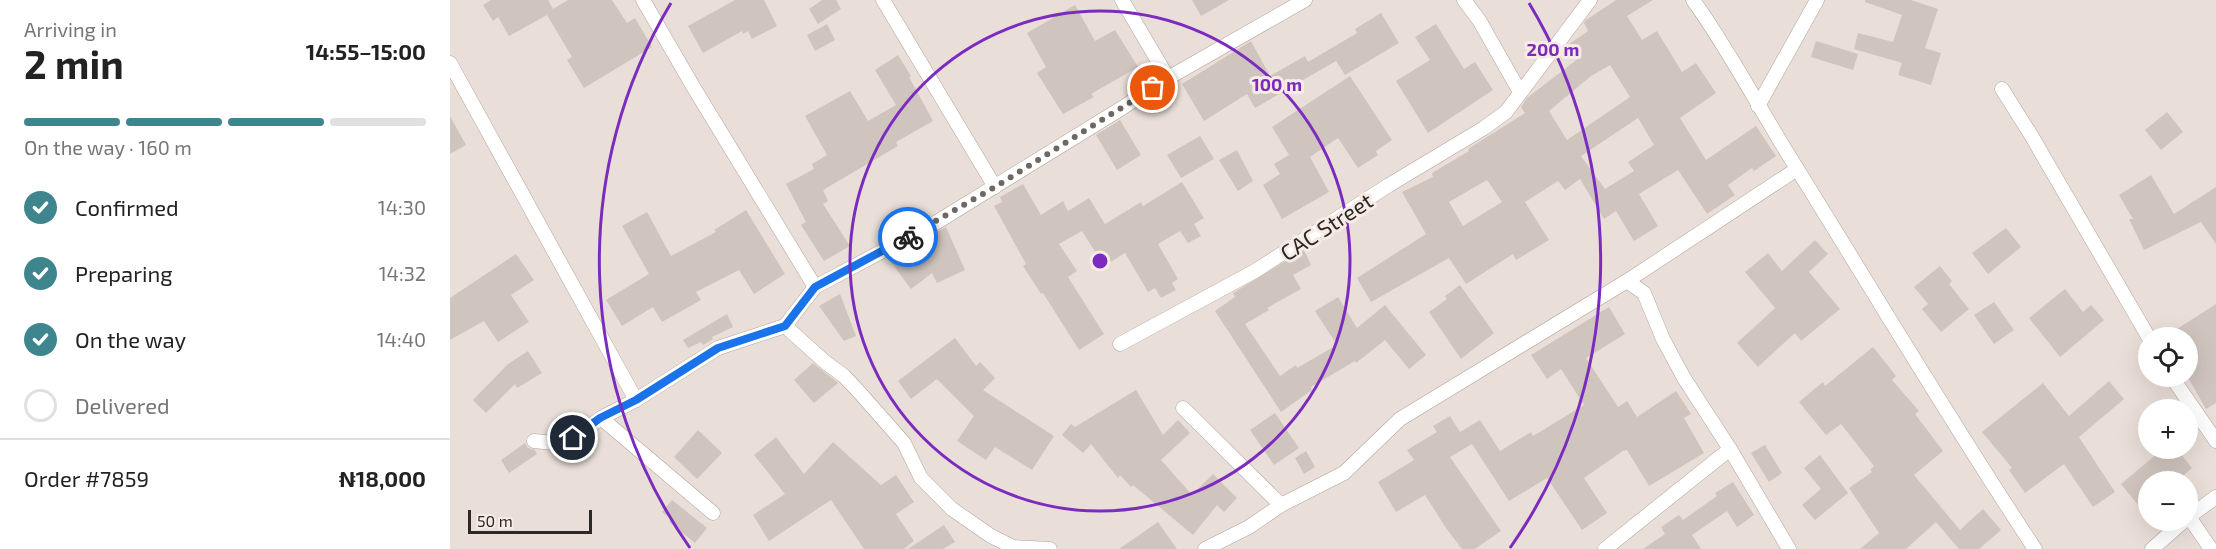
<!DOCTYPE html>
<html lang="en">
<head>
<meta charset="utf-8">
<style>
	:root { --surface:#fff; --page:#f6f6f6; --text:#222; --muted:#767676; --line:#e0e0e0; --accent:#3e858e }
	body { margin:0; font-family:"Exo 2",sans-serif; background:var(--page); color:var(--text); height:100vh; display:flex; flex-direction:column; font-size:22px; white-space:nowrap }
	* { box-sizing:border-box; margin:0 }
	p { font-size:20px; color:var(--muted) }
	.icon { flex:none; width:33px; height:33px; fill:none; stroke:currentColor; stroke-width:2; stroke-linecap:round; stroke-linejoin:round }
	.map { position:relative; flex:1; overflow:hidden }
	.side { display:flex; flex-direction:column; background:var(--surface); width:450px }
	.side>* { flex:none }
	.fabs { position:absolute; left:1688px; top:327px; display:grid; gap:12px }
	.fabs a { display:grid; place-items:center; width:60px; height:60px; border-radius:50%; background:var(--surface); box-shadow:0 6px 24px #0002; font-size:30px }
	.scale { position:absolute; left:18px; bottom:15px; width:124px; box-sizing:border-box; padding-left:6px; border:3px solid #2c2825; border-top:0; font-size:16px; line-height:21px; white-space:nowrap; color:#2c2825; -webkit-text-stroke:4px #f7ece5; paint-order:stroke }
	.pin { position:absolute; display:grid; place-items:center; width:51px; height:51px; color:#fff; margin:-26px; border:3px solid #fff; border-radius:50%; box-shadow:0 2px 6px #0007 }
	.courier { position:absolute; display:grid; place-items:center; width:60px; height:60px; margin:-30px; border:4px solid #1a73e8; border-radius:50%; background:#fff; color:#222; box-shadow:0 2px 8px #0007 }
	.headline em { font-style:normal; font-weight:700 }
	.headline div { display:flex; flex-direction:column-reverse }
	.headline { display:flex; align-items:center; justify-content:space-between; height:102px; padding:0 24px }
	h1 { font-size:39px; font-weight:700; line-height:45px }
	.bar { display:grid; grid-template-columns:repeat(4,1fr); gap:9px 6px; align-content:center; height:72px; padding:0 24px }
	.bar i { height:8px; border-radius:4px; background:var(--line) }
	.bar .selected { background:var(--accent) }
	.bar p { grid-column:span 4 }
	.line { display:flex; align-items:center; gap:15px; padding:0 24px; border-top:2px solid var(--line) }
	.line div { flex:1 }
	ol { padding:0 24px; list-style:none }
	li { display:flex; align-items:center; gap:18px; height:66px }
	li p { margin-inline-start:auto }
	li .icon { padding:6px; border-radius:50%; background:var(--accent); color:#fff; stroke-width:4 }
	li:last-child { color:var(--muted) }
	li i { width:33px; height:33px; border:3px solid var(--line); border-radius:50% }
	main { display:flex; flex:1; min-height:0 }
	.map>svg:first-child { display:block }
</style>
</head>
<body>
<main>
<section class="side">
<div class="headline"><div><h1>2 min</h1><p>Arriving in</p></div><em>14:55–15:00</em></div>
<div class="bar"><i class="selected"></i><i class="selected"></i><i class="selected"></i><i></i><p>On the way · 160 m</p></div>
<ol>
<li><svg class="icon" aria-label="check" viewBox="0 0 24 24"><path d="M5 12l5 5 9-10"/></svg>Confirmed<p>14:30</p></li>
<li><svg class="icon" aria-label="check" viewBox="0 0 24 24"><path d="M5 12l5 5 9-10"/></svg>Preparing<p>14:32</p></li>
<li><svg class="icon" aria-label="check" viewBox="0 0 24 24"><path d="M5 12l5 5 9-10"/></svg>On the way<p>14:40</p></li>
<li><i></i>Delivered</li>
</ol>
<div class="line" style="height:78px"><div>Order #7859</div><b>₦18,000</b></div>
</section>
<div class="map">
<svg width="1766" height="549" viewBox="0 0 1766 549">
	<rect width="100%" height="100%" fill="#eadfd8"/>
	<g fill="#d0c5be" fill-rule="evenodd">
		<path d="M 41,0 L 98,0 L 103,9 L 118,0 L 162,0 L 177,23 L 185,18 L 202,47 L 134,88 L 117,60 L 122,57 L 97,15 L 59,36 L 48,17 L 43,21 L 33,5 Z"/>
		<path d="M 285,0 L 314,0 L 327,26 L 302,39 L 298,31 L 293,34 L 292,31 L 253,53 L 238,26 Z"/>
		<path d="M 372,0 L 386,0 L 391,9 L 368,24 L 359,9 Z"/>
		<path d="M 742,0 L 779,0 L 751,16 Z"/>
		<path d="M 1166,0 L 1203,0 L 1177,16 L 1192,40 L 1207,31 L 1232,72 L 1246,63 L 1266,93 L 1230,118 L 1256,160 L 1306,126 L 1326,156 L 1304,171 L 1302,168 L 1278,185 L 1285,195 L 1257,214 L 1228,170 L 1189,194 L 1208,226 L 1184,241 L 1166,211 L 1154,219 L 1130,179 L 1115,190 L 1108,181 L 1075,202 L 1099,240 L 1066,260 L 1063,254 L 1016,284 L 999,258 L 921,302 L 907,278 L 976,234 L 952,192 L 983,177 L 982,173 L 1019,151 L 1018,149 L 1075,113 L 1071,107 L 1077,98 L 1129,58 L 1119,44 L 1138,31 L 1134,23 L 1136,20 ZM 1160,65 L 1180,97 L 1117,140 L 1099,111 L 1141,76 ZM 1188,118 L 1204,145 L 1178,162 L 1184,171 L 1155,189 L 1131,156 ZM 1037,180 L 1052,202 L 1013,226 L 999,202 Z"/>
		<path d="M 1415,0 L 1461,0 L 1488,9 L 1475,48 L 1491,53 L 1481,85 L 1448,75 L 1452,63 L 1404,49 L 1408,33 L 1443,42 L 1452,15 L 1415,2 Z"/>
		<path d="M 625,5 L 645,41 L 665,30 L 688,67 L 641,94 L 644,97 L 613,114 L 587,73 L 596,67 L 577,33 Z"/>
		<path d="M 931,13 L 949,43 L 895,75 L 886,61 L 805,108 L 797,94 L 754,121 L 732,84 L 801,41 L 820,76 L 855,56 L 858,62 L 907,33 L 905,29 Z"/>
		<path d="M 377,24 L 385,40 L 365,51 L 357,35 Z"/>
		<path d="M 986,24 L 1014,69 L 1025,62 L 1043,90 L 978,133 L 946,81 L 980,60 L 965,37 Z"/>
		<path d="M 1366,41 L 1408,54 L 1403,70 L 1361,57 Z"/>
		<path d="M 448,55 L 461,76 L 459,77 L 483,121 L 446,142 L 448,146 L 373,190 L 378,201 L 373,204 L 400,246 L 374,261 L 351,225 L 356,222 L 336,184 L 364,169 L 362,164 L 377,155 L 355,116 L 400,91 L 418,121 L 446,105 L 425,70 Z"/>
		<path d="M 900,76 L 942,140 L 926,151 L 928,155 L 908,168 L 888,138 L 860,157 L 879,192 L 832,219 L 813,185 L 830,174 L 824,164 L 839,155 L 822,127 Z"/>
		<path d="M 1717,112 L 1733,132 L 1711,150 L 1695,130 Z"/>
		<path d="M 0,116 L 16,145 L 0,154 Z"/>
		<path d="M 670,120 L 691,155 L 667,170 L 646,135 Z"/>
		<path d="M 750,136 L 764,159 L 731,178 L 717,155 Z"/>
		<path d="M 787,150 L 803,181 L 788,191 L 769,160 Z"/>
		<path d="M 1701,175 L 1724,214 L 1766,187 L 1766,244 L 1751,222 L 1694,250 L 1679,219 L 1683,219 L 1669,195 Z"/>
		<path d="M 732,182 L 754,218 L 744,224 L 751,236 L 738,243 L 730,231 L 708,244 L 728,279 L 722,283 L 726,290 L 711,298 L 705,288 L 698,292 L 675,253 L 654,266 L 632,231 L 609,244 L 627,271 L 618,277 L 654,334 L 629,350 L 593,293 L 591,294 L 573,266 L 576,264 L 544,206 L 552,202 L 550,197 L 573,184 L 591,215 L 613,201 L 618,211 L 639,198 L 655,224 L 691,202 L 693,206 Z"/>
		<path d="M 296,210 L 335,274 L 304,294 L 289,270 L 246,292 L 251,300 L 212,322 L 203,307 L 172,326 L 156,300 L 199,274 L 172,226 L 197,212 L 221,256 L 266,232 L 264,230 Z"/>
		<path d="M 496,227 L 515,270 L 487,283 L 482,273 L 461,289 L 438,258 Z"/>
		<path d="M 1556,228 L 1571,247 L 1538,274 L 1522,253 Z"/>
		<path d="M 1365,240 L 1378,254 L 1359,272 L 1390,309 L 1351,341 L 1345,333 L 1308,367 L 1287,343 L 1325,308 L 1295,272 L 1318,253 L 1332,271 Z"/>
		<path d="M 854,250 L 861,265 L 843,275 L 851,289 L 817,308 L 819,310 L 795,324 L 830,376 L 846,365 L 847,368 L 887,345 L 865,311 L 888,297 L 907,328 L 935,305 L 976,355 L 959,369 L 935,340 L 906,363 L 905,361 L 861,387 L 862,390 L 831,412 L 765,311 L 785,297 L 783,293 Z"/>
		<path d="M 66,254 L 84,280 L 61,295 L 79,322 L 48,342 L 34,321 L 0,340 L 0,298 Z"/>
		<path d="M 1490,266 L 1502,281 L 1499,284 L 1519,309 L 1491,332 L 1472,309 L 1478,304 L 1464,287 Z"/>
		<path d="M 1010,285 L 1044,333 L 1011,359 L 979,312 L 997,299 L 995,296 Z"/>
		<path d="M 1615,289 L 1633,312 L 1641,305 L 1654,320 L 1610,357 L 1579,318 Z"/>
		<path d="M 390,294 L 406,336 L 394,341 L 369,306 Z"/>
		<path d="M 1544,302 L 1564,330 L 1544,344 L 1524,315 Z"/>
		<path d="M 1766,304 L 1766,403 L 1756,409 L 1737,376 L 1737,373 L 1745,368 L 1737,356 L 1737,338 L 1713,338 Z"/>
		<path d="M 1159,307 L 1175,334 L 1136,358 L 1168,407 L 1177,401 L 1187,417 L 1226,391 L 1241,414 L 1234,418 L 1254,453 L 1199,486 L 1177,450 L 1173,451 L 1134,478 L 1157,513 L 1132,530 L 1097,478 L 1059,501 L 1022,444 L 1000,457 L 1051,531 L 1025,549 L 1012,549 L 996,528 L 975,495 L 946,512 L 928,482 L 964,460 L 957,450 L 987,432 L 983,426 L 1000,416 L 1010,432 L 1030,420 L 1050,451 L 1081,432 L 1083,436 L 1134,405 L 1111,369 L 1097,379 L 1081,355 Z"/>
		<path d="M 277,314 L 283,327 L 262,337 L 263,339 L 253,345 L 251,342 L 238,348 L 233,340 Z"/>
		<path d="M 505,338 L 526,366 L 530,362 L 545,378 L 533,390 L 604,436 L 582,470 L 545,447 L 536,460 L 507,441 L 524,416 L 487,379 L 461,399 L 448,381 Z"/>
		<path d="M 1423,347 L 1446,376 L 1442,380 L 1469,411 L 1465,414 L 1493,451 L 1464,475 L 1510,530 L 1533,509 L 1551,530 L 1529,549 L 1509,549 L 1486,522 L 1456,549 L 1410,549 L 1429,533 L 1399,488 L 1422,472 L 1420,470 L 1424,466 L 1391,424 L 1376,435 L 1349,402 L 1373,382 L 1375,386 Z"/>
		<path d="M 78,351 L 92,373 L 67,388 L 65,384 L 36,413 L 23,400 L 58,364 Z"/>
		<path d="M 363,363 L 388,383 L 364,403 L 344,380 Z"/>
		<path d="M 1659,381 L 1674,399 L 1629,437 L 1665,492 L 1643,507 L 1614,464 L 1575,493 L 1559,470 L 1562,468 L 1532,432 L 1593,383 L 1619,416 Z"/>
		<path d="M 686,390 L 713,435 L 728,420 L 740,433 L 711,460 L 742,495 L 763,474 L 787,498 L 774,512 L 767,505 L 743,535 L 683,485 L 681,487 L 670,475 L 668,478 L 641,444 L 633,453 L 612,435 L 621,424 L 625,427 Z"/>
		<path d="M 825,413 L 849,448 L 824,465 L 800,430 Z"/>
		<path d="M 248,430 L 272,453 L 247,479 L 224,457 Z"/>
		<path d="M 326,437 L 354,474 L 383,442 L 431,485 L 446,475 L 464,502 L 446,514 L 464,541 L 454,549 L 414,549 L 381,500 L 319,541 L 303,515 L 335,494 L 304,455 Z"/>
		<path d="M 75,443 L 78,448 L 85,450 L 87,454 L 59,473 L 51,460 Z"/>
		<path d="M 1315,445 L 1332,473 L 1319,482 L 1301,453 Z"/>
		<path d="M 1714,448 L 1726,448 L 1742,468 L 1726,482 L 1698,482 L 1698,517 L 1671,484 Z"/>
		<path d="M 856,451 L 865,467 L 854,474 L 845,458 Z"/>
		<path d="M 1370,455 L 1398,493 L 1365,520 L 1352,505 L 1371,489 L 1354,468 Z"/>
		<path d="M 1283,482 L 1304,515 L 1287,527 L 1277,511 L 1242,535 L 1251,549 L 1193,549 L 1215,534 L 1211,527 L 1229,515 L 1233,520 L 1267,496 L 1265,493 Z"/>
		<path d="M 222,500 L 257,528 L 245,543 L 219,522 L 221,519 L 212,512 Z"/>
		<path d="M 708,522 L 727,549 L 669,549 Z"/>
		<path d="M 494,525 L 505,542 L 493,549 L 458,549 Z"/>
	</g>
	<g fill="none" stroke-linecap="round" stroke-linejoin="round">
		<g stroke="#aea49d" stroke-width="15">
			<g id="street">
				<path d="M 193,0 L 244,88 L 365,287"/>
				<path d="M 433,0 L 545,187"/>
				<path d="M 672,0 L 718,78"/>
				<path d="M 1014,0 L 1029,20 L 1070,92"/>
				<path d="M 1243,0 C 1279,50 1308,106 1341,159 C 1422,289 1500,421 1585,549"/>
				<path d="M 0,63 L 186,400"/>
				<path d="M 1552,89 L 1581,135 L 1699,338"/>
				<path d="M 1308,106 L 1367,0"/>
				<path d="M 1177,281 L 1194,293 L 1213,339 L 1234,378 L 1280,449 L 1339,549"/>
				<path d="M 335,326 L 375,362 L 394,376 L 410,393 L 454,443 L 471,478 L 502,509 L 541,536 L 563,547 L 600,549"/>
				<path d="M 670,344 L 805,271 L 939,185 L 1034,128 L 1056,112 L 1140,0"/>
				<path d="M 1721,376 L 1766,441"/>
				<path d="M 733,408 L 831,505"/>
				<path d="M 151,418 L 263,513"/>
				<path d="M 84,441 L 104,443 L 123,438 L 151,418 L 186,400 L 268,348 L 335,326 L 365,287 L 487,222 L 672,108 L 718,78 L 855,0"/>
				<path d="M 1739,517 L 1761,549"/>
				<path d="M 1737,518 L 1766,497"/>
				<path d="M 755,549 L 799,527 L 831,505 L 894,473 L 950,419 L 1177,281 L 1347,169"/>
				<path d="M 1155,549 L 1280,449"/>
				<path d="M 1702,549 L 1735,520"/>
			</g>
		</g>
		<use href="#street" stroke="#fff" stroke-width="14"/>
	</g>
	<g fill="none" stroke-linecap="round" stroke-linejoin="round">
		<path stroke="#6e6864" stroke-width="6" stroke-dasharray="0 10.8" d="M 458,237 L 545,187 L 703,88"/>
		<path stroke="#1a73e8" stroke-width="8" d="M 123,438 L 150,418 L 186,400 L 268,348 L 335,326 L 365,287 L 458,237"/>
	</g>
	<g fill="none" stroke="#7b2cbf" stroke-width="3">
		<circle cx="650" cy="261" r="250"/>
		<path d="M240 548A500 500 0 0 1 221 3M1079 3A500 500 0 0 1 1060 548"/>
	</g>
	<g text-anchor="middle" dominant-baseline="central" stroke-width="6" stroke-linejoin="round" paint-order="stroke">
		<g font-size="22" fill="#2c2825" stroke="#f7ece5">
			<text transform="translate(876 226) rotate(-33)">CAC Street</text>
		</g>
	</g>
	<circle cx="650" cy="261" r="9" fill="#7b2cbf" stroke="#f7ece5" stroke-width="3"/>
	<g font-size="18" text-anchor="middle" font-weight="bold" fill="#7b2cbf" stroke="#f7ece5" stroke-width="6" stroke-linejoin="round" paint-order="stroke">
		<text x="1103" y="56">200 m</text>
		<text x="827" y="91">100 m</text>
	</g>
</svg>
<div class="fabs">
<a><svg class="icon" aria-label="locate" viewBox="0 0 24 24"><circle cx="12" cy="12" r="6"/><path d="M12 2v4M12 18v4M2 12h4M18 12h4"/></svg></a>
<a>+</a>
<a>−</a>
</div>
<div class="scale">50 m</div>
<div class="pin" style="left:703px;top:88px;background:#ea580c"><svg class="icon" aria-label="bag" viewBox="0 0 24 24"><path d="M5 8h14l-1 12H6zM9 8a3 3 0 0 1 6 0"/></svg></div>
<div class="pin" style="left:123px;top:438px;background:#1f2937"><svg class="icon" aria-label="home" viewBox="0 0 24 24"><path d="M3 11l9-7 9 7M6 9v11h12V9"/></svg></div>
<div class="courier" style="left:458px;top:237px"><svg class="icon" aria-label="bike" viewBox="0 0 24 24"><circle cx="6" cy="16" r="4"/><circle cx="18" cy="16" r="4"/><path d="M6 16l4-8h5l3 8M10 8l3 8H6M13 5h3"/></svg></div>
</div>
</main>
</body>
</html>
